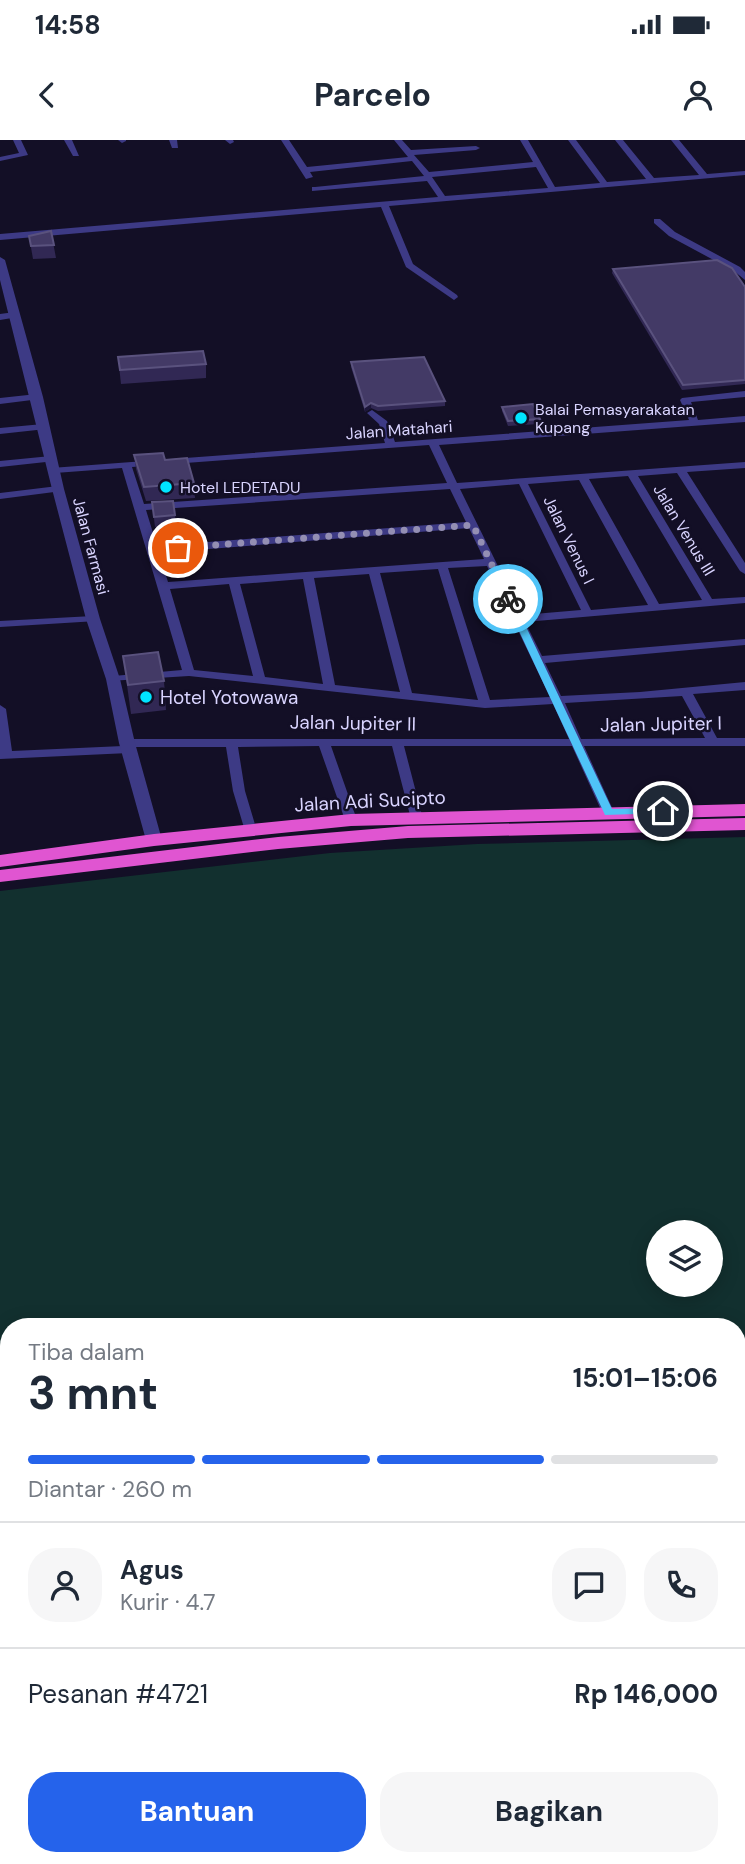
<!DOCTYPE html>
<html lang="id">
<head>
<meta charset="utf-8">
<style>
	:root { --surface:#fff; --page:#f6f6f7; --text:#1f2937; --muted:#747a83; --line:#e0e1e3; --accent:#2563eb }
	body { margin:0; font-family:"DM Sans",sans-serif; background:var(--page); color:var(--text); height:100vh; display:flex; flex-direction:column; font-size:26px; white-space:nowrap }
	* { box-sizing:border-box; margin:0 }
	p { font-size:23px; color:var(--muted) }
	.icon { flex:none; width:38px; height:38px; fill:none; stroke:currentColor; stroke-width:2; stroke-linecap:round; stroke-linejoin:round }
	.map { position:relative; flex:1; overflow:hidden }
	.side { position:absolute; left:0px; top:1178px; width:746px; height:548px; display:flex; flex-direction:column; background:var(--surface); border-radius:28px 28px 0 0; box-shadow:0 4px 18px #0003 }
	.side>* { flex:none }
	.tools { position:absolute; left:646px; top:1080px; display:grid; gap:14px }
	.tools a { display:grid; place-items:center; width:77px; height:77px; border-radius:50%; background:var(--surface); box-shadow:0 4px 18px #0003; font-size:35px }
	.pin { position:absolute; display:grid; place-items:center; width:60px; height:60px; color:#fff; margin:-30px; border:4px solid #fff; border-radius:50%; box-shadow:0 2px 7px #0007 }
	.courier { position:absolute; display:grid; place-items:center; width:70px; height:70px; margin:-35px; border:5px solid #4fc3f7; border-radius:50%; background:#fff; color:#222; box-shadow:0 2px 9px #0007 }
	.head em { font-style:normal; font-weight:700 }
	.head div { display:flex; flex-direction:column-reverse }
	.head { display:flex; align-items:center; justify-content:space-between; height:119px; padding:0 28px }
	h1 { font-size:46px; font-weight:700; line-height:52px }
	.bar { display:grid; grid-template-columns:repeat(4,1fr); gap:10px 7px; align-content:center; height:84px; padding:0 28px }
	.bar i { height:9px; border-radius:5px; background:var(--line) }
	.bar .active { background:var(--accent) }
	.bar p { grid-column:span 4 }
	.line { display:flex; align-items:center; gap:18px; padding:0 28px; border-top:2px solid var(--line) }
	.line div { flex:1 }
	.round { display:grid; place-items:center; flex:none; width:74px; height:74px; border-radius:28px; background:var(--page) }
	.cta { display:flex; gap:14px; margin-top:auto; padding:14px 28px }
	.cta a { flex:1; height:80px; border-radius:28px; background:var(--accent); color:#fff; font-size:28px; font-weight:700; line-height:80px; text-align:center }
	.cta a+a { background:var(--page); color:var(--text) }
	.status { display:flex; justify-content:space-between; align-items:center; height:49px; padding:0 35px; background:var(--surface); direction:ltr }
	.status svg { height:19px; fill:currentColor }
	header { display:flex; justify-content:space-between; align-items:center; height:91px; padding:0 28px; background:var(--surface); font-size:32px; font-weight:700 }
	.map>svg:first-child { display:block }
</style>
</head>
<body>
<div class="status"><b>14:58</b><svg viewBox="0 0 49 12"><path d="M0 12V9h3v3zM5 12V6h3v6zM10 12V3h3v9zM15 12V0h3v12zM26 1h20v11H26zM47 4h2v5h-2z"/></svg></div>
<header><svg class="icon" aria-label="back" viewBox="0 0 24 24"><path d="M15 5l-7 7 7 7"/></svg>Parcelo<svg class="icon" aria-label="person" viewBox="0 0 24 24"><circle cx="12" cy="8" r="4"/><path d="M4 21q1-7 8-7t8 7"/></svg></header>
<div class="map">
<svg width="745" height="1724" viewBox="0 0 745 1724">
	<rect width="100%" height="100%" fill="#130f26"/>
	<path fill="#12302f" fill-rule="evenodd" d="M 745,697 L 745,1724 L 0,1724 L 0,751 L 330,713 L 477,704 ZM 710,1092 L 710,1144 L 658,1144 L 658,1092 ZM 737,1186 L 737,1717 L 9,1717 L 9,1186 Z"/>
	<g fill="none" stroke-linecap="round" stroke-linejoin="round">
		<g fill="#3d3a85" fill-rule="evenodd">
			<path d="M 13,0 L 21,0 L 28,15 L 0,21 L 0,17 L 19,13 Z"/>
			<path d="M 64,0 L 72,0 L 79,16 L 73,16 Z"/>
			<path d="M 118,0 L 126,0 L 126,1 L 122,3 Z"/>
			<path d="M 169,0 L 177,0 L 178,8 L 172,8 Z"/>
			<path d="M 225,0 L 233,0 L 234,2 L 230,4 Z"/>
			<path d="M 281,0 L 289,0 L 307,27 L 408,17 L 394,0 L 402,0 L 411,10 L 476,6 L 480,8 L 476,10 L 414,15 L 429,32 L 533,22 L 520,0 L 528,0 L 555,47 L 600,43 L 568,0 L 576,0 L 607,42 L 646,39 L 615,0 L 623,0 L 654,38 L 699,35 L 671,0 L 679,0 L 707,34 L 745,31 L 745,35 L 389,66 L 413,124 L 457,155 L 458,157 L 454,160 L 406,127 L 381,67 L 0,100 L 0,94 L 438,57 L 427,41 L 312,51 L 312,47 L 315,47 L 424,36 L 412,21 L 310,32 L 313,37 L 306,39 ZM 536,27 L 548,48 L 445,56 L 432,37 Z"/>
			<path d="M 654,79 L 660,79 L 675,92 L 740,127 L 745,132 L 745,140 L 734,131 L 669,96 L 654,83 Z"/>
			<path d="M 15,172 L 19,175 L 18,177 L 0,180 L 0,174 Z"/>
			<path d="M 745,251 L 745,257 L 691,262 L 698,280 L 745,276 L 745,282 L 439,305 L 457,343 L 745,322 L 745,328 L 687,332 L 745,423 L 745,434 L 740,431 L 677,333 L 638,336 L 712,459 L 745,457 L 745,463 L 525,482 L 542,516 L 745,499 L 745,505 L 545,523 L 561,556 L 640,552 L 745,542 L 745,550 L 693,554 L 717,598 L 745,598 L 745,606 L 584,606 L 614,672 L 612,675 L 608,676 L 602,672 L 572,606 L 404,606 L 423,679 L 417,683 L 411,679 L 392,606 L 331,606 L 357,680 L 351,684 L 345,680 L 319,606 L 238,607 L 245,651 L 257,691 L 251,695 L 245,691 L 233,651 L 226,607 L 134,607 L 133,612 L 129,613 L 0,619 L 0,565 L 6,569 L 12,611 L 123,606 L 123,600 L 127,599 L 569,599 L 553,564 L 485,568 L 189,536 L 109,541 L 109,537 L 113,536 L 182,530 L 122,328 L 55,333 L 51,332 L 51,328 L 385,303 L 379,284 L 367,273 L 372,270 L 387,281 L 395,302 L 689,280 L 680,260 L 682,258 ZM 429,305 L 447,343 L 144,364 L 132,327 ZM 628,336 L 702,460 L 659,464 L 589,339 ZM 579,340 L 648,465 L 591,470 L 528,344 ZM 519,344 L 581,470 L 522,475 L 460,349 ZM 450,349 L 466,382 L 157,406 L 146,370 ZM 469,388 L 484,419 L 168,442 L 159,413 ZM 487,426 L 550,557 L 490,560 L 448,428 ZM 438,429 L 478,560 L 412,553 L 380,433 ZM 369,434 L 400,552 L 335,545 L 314,438 ZM 303,439 L 323,544 L 265,537 L 240,444 ZM 229,444 L 253,536 L 194,530 L 170,449 ZM 682,556 L 705,598 L 581,599 L 565,563 Z"/>
			<path d="M 37,254 L 40,255 L 40,259 L 0,264 L 0,258 Z"/>
			<path d="M 43,284 L 48,287 L 46,289 L 0,294 L 0,288 Z"/>
			<path d="M 51,316 L 55,317 L 55,321 L 0,327 L 0,321 Z"/>
			<path d="M 58,346 L 62,347 L 62,351 L 0,359 L 0,353 Z"/>
			<path d="M 93,476 L 99,479 L 97,481 L 0,487 L 0,481 Z"/>
		</g>
		<path fill="#3d3a85" fill-rule="evenodd" d="M 0,117 L 5,120 L 43,257 L 64,349 L 100,479 L 120,539 L 135,603 L 162,700 L 154,705 L 146,700 L 119,603 L 106,539 L 86,479 L 52,349 L 0,140 Z"/>
		<g fill="#e055d1" fill-rule="evenodd">
			<path d="M 745,664 L 745,676 L 351,686 L 154,706 L 0,727 L 0,715 L 154,694 L 351,674 Z"/>
			<path d="M 745,678 L 745,690 L 408,698 L 278,709 L 0,742 L 0,730 L 278,697 L 408,686 Z"/>
		</g>
	</g>
	<g fill="#312854">
		<path d="M 51,91 L 56,118 L 33,119 L 29,96 Z"/>
		<path d="M 613,129 L 745,147 L 745,244 L 682,250 L 612,133 Z"/>
		<path d="M 118,217 L 206,224 L 206,238 L 121,244 Z"/>
		<path d="M 351,222 L 445,261 L 445,266 L 378,271 L 371,268 L 365,272 L 351,227 Z"/>
		<path d="M 502,267 L 540,279 L 539,284 L 508,286 L 502,271 Z"/>
		<path d="M 134,315 L 165,320 L 194,343 L 195,358 L 146,361 L 136,329 Z"/>
		<path d="M 152,362 L 175,375 L 176,385 L 155,387 Z"/>
		<path d="M 123,516 L 164,541 L 166,570 L 131,574 Z"/>
	</g>
	<path fill="#1d163a" d="M 371,263 L 371,268 L 365,272 L 365,267 Z"/>
	<g fill="#433a66" stroke="#5a527e" stroke-width="2">
		<path d="M 51,91 L 54,105 L 31,106 L 29,96 Z"/>
		<path d="M 717,120 L 732,128 L 745,147 L 745,240 L 683,245 L 613,129 Z"/>
		<path d="M 203,211 L 206,224 L 120,230 L 118,217 Z"/>
		<path d="M 424,217 L 445,261 L 378,266 L 371,263 L 365,267 L 351,222 Z"/>
		<path d="M 533,264 L 540,279 L 508,281 L 502,267 Z"/>
		<path d="M 163,313 L 165,320 L 187,318 L 194,343 L 144,347 L 134,315 Z"/>
		<path d="M 173,361 L 175,375 L 154,377 L 152,362 Z"/>
		<path d="M 158,512 L 164,541 L 128,545 L 123,516 Z"/>
	</g>
	<path fill="#4fc3f7" d="M 508,456 L 513,459 L 612,669 L 663,668 L 667,669 L 667,673 L 605,675 L 504,459 Z"/>
	<g fill="none" stroke-linecap="round" stroke-linejoin="round">
		<path stroke="#948fb3" stroke-width="7" stroke-dasharray="0 12.6" d="M 178,408 L 473,385 L 508,459"/>
	</g>
	<g fill="#00e5ff" stroke="#130f26" stroke-width="2.5">
		<circle cx="521" cy="278" r="7"/>
		<circle cx="166" cy="347" r="7"/>
		<circle cx="146" cy="557" r="7"/>
	</g>
	<g text-anchor="middle" dominant-baseline="central" stroke-width="5" stroke-linejoin="round" paint-order="stroke">
		<g font-size="16" fill="#d9d4ff" stroke="#130f26" text-anchor="start">
			<text x="535" y="269">Balai Pemasyarakatan<tspan x="535" dy="18">Kupang</tspan></text>
			<text x="180" y="347">Hotel LEDETADU</text>
		</g>
		<g font-size="16" fill="#d9d4ff" stroke="#130f26">
			<text transform="translate(399 290) rotate(-4)">Jalan Matahari</text>
			<text transform="translate(684 390) rotate(59)">Jalan Venus III</text>
			<text transform="translate(569 400) rotate(64)">Jalan Venus I</text>
			<text transform="translate(91 406) rotate(75)">Jalan Farmasi</text>
		</g>
		<g font-size="19" fill="#d9d4ff" stroke="#130f26" text-anchor="start">
			<text x="160" y="557">Hotel Yotowawa</text>
		</g>
		<g font-size="19" fill="#d9d4ff" stroke="#130f26">
			<text transform="translate(353 583) rotate(1)">Jalan Jupiter II</text>
			<text transform="translate(661 584) rotate(-1)">Jalan Jupiter I</text>
			<text transform="translate(370 661) rotate(-3)">Jalan Adi Sucipto</text>
		</g>
	</g>
</svg>
<div class="tools">
<a><svg class="icon" aria-label="layers" viewBox="0 0 24 24"><path d="M12 4l9 5-9 5-9-5zM3 14l9 5 9-5"/></svg></a>
</div>
<div class="pin" style="left:178px;top:408px;background:#ea580c"><svg class="icon" aria-label="bag" viewBox="0 0 24 24"><path d="M5 8h14l-1 12H6zM9 8a3 3 0 0 1 6 0"/></svg></div>
<div class="pin" style="left:663px;top:671px;background:#1f2937"><svg class="icon" aria-label="home" viewBox="0 0 24 24"><path d="M3 11l9-7 9 7M6 9v11h12V9"/></svg></div>
<div class="courier" style="left:508px;top:459px"><svg class="icon" aria-label="bike" viewBox="0 0 24 24"><circle cx="6" cy="16" r="4"/><circle cx="18" cy="16" r="4"/><path d="M6 16l4-8h5l3 8M10 8l3 8H6M13 5h3"/></svg></div>
<section class="side">
<div class="head"><div><h1>3 mnt</h1><p>Tiba dalam</p></div><em>15:01–15:06</em></div>
<div class="bar"><i class="active"></i><i class="active"></i><i class="active"></i><i></i><p>Diantar · 260 m</p></div>
<div class="line" style="height:126px"><a class="round"><svg class="icon" aria-label="person" viewBox="0 0 24 24"><circle cx="12" cy="8" r="4"/><path d="M4 21q1-7 8-7t8 7"/></svg></a><div><b>Agus</b><p>Kurir · 4.7</p></div><a class="round"><svg class="icon" aria-label="chat" viewBox="0 0 24 24"><path d="M4 5h16v11H9l-5 4z"/></svg></a><a class="round"><svg class="icon" aria-label="phone" viewBox="0 0 24 24"><path d="M5 4h4l2 5-3 2q2 4 5 5l2-3 5 2v4C11 20 4 13 5 4z"/></svg></a></div>
<div class="line" style="height:91px"><div>Pesanan #4721</div><b>Rp 146,000</b></div>
<div class="cta"><a>Bantuan</a><a>Bagikan</a></div>
</section>
</div>
</body>
</html>
